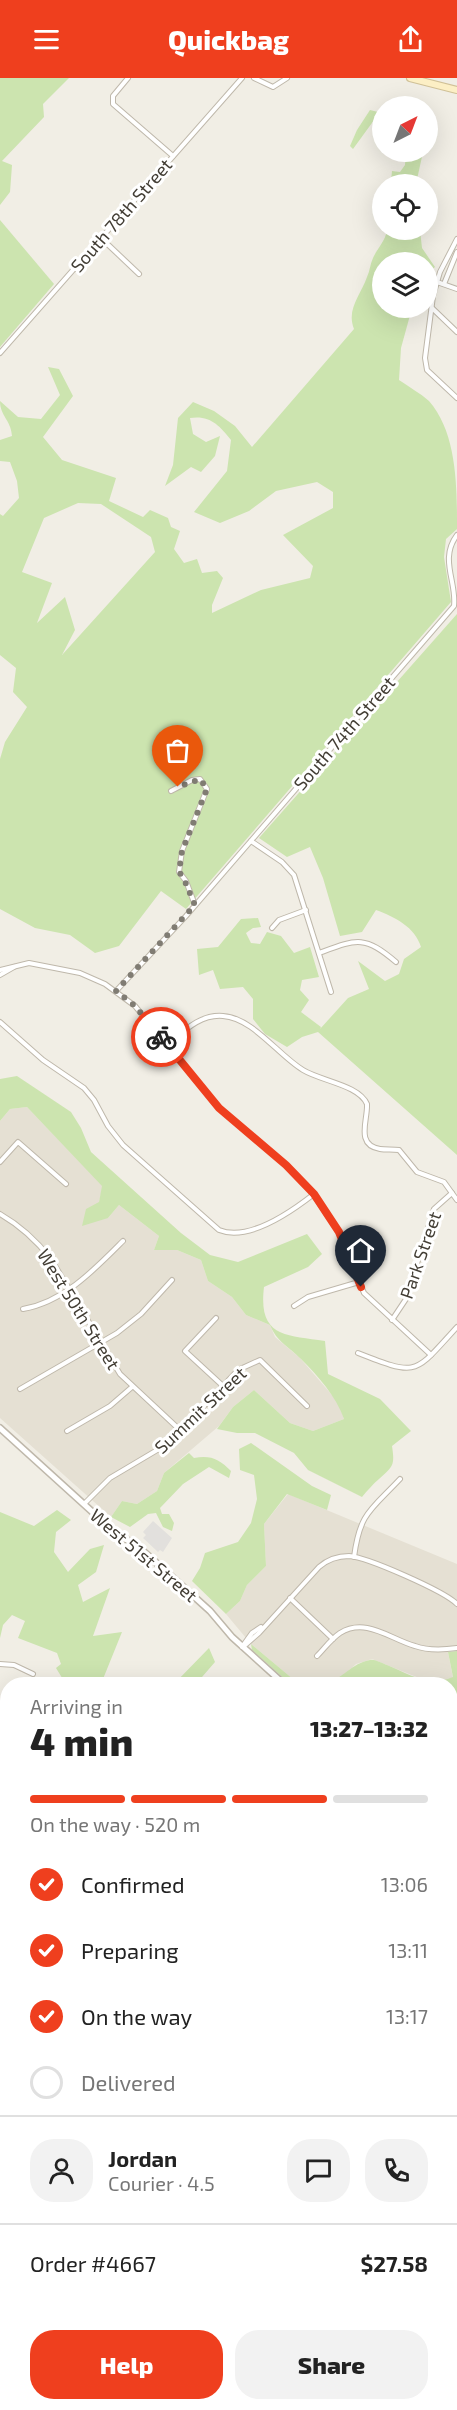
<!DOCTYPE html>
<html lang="en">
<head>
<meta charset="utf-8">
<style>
	:root { --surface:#fff; --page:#f2f2f2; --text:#222; --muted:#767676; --line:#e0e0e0; --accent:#ef3f1e }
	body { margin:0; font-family:"Exo 2",sans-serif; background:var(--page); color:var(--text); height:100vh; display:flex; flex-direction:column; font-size:22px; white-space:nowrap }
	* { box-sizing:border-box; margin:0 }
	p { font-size:20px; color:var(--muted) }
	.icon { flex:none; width:33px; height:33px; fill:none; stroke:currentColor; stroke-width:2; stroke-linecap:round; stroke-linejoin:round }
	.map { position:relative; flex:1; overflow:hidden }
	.drawer { position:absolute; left:0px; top:1599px; width:458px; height:734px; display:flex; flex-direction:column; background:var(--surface); border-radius:24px 24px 0 0; box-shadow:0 6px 24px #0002 }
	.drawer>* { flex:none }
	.needle { width:39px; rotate:42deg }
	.controls { position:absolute; left:372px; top:18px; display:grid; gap:12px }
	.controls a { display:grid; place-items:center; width:66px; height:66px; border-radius:50%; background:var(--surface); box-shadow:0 6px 24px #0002; font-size:30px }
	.pin { position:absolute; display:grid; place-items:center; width:51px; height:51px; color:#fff; margin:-62px -26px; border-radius:50% 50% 50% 0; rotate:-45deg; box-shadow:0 0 6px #0007 }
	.pin .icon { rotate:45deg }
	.courier { position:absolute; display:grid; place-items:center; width:60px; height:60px; margin:-30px; border:4px solid #ef3f1e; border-radius:50%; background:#fff; color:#222; box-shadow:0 2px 8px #0007 }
	.head em { font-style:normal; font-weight:800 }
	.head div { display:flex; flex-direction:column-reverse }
	.head { display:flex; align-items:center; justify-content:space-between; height:102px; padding:0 30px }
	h1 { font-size:39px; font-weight:800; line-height:45px }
	.bar { display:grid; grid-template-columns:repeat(4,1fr); gap:9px 6px; align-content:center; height:72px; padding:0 30px }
	.bar i { height:8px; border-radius:4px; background:var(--line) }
	.bar .current { background:var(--accent) }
	.bar p { grid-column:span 4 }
	.line { display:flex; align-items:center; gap:15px; padding:0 30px; border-top:2px solid var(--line) }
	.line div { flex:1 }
	.round { display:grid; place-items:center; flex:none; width:63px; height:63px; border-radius:24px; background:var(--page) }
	ol { padding:0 30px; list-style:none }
	li { display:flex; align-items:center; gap:18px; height:66px }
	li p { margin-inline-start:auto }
	li .icon { padding:6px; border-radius:50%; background:var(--accent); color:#fff; stroke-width:4 }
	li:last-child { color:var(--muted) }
	li i { width:33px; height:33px; border:3px solid var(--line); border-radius:50% }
	.button { display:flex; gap:12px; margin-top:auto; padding:12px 30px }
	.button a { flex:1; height:69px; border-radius:24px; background:var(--accent); color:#fff; font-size:24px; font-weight:800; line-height:69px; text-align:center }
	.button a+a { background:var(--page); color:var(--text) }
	header { display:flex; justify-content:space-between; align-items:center; height:78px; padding:0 30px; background:var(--accent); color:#fff; font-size:27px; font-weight:800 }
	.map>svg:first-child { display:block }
</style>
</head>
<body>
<header><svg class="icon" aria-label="menu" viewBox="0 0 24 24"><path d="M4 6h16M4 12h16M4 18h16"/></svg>Quickbag<svg class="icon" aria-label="share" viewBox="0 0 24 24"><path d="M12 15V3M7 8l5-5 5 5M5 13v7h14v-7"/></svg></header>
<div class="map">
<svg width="457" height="2332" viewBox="0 0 457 2332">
	<rect width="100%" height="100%" fill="#f1eee5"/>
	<g fill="#e5e0d3">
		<path d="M 27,1029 L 103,1108 L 99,1124 L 108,1140 L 119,1127 L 159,1158 L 154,1172 L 177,1172 L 201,1182 L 208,1203 L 232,1219 L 246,1237 L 270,1247 L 275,1259 L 300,1280 L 338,1324 L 344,1341 L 313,1353 L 290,1345 L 254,1312 L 233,1329 L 219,1348 L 164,1395 L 157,1413 L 137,1426 L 122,1423 L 111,1439 L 0,1340 L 0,1043 L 10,1031 Z"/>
		<path d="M 288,1416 L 457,1486 L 457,1567 L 447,1569 L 453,1600 L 429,1604 L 372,1581 L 356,1586 L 336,1604 L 326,1606 L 299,1606 L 251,1566 L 226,1536 L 240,1523 L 247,1507 L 266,1488 L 264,1446 Z"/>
		<path d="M 457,1677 L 457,1753 L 450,1747 L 450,1683 Z"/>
		<path d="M 132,2325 L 201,2325 L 194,2332 L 129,2332 L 134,2327 Z"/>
	</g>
	<path fill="#eae3cf" d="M 7,2281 L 8,2325 L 132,2325 L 134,2327 L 129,2332 L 0,2332 L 0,2289 Z"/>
	<g fill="#cce4af" fill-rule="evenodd">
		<path d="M 0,0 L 69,0 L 43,26 L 44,39 L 2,83 L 12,87 L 10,114 L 0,127 Z"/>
		<path d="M 370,32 L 382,35 L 382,38 L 377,38 L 353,71 L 350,68 L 357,52 Z"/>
		<path d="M 406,74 L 423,74 L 416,106 L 388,106 L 391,103 L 392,93 L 400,94 L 405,87 Z"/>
		<path d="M 0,142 L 54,206 L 0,269 Z"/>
		<path d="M 387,152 L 420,152 L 422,170 L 435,189 L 428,195 L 428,184 L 382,184 L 382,230 L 412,230 L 401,270 L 399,302 C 409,309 420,315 429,323 C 457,355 457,408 457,451 L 446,461 L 444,479 L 451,524 L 186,831 L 161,813 L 119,868 L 95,875 L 70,857 L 35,850 L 0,831 L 0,681 L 5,664 L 27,629 L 13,614 L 16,590 L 0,577 L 0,436 L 3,438 L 19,420 L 17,403 L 10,384 L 0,383 L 0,362 L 12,358 C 11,342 0,338 0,323 L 18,339 L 41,341 L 60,317 L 48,289 L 59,291 L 73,318 L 43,359 L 62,382 L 116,400 L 109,423 L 143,439 L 150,432 L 168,440 L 171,449 L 180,453 L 174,471 L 184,485 L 197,481 L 202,495 L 217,493 L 223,500 L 212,527 L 212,535 L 261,512 L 310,500 L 313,488 L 283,457 L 333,430 L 333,414 L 317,404 L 276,413 L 249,433 L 220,445 L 194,434 L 227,393 L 231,362 C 219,347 210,337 190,340 L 193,356 L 206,364 L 220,358 L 215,378 L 201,394 L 191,389 L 165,408 L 173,387 L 178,340 L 193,324 L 214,333 L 235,348 L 252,369 L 354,251 C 346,231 361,217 367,199 C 370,193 370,186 373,180 C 378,169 385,164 387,152 ZM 78,425 L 101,426 L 151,459 L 155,474 L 62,577 L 75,552 L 65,519 L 37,545 L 52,505 L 22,494 L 44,440 Z"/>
		<path d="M 457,536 L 457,1077 L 318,954 L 302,959 L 287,969 L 265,956 L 253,941 L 253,921 L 243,909 L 220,911 L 213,892 L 199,897 L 197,871 L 218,869 L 241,841 L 258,840 L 261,849 L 253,850 L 246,855 L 251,865 L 260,866 L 267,854 L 281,858 L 294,875 L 310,869 L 319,899 L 302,902 L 300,912 L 309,922 L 301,934 L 321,949 L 320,951 L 348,920 L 369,911 L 358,883 L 385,903 L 399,896 L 404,881 L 421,869 C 415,849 395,839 376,832 L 362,854 L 340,858 L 323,800 L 310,769 L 287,779 L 259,760 Z"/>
		<path d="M 17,998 L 71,1034 L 81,1050 L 91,1074 L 181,1155 L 210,1177 L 238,1184 L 307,1156 L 322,1176 L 308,1189 L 264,1209 C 258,1259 285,1257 325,1263 L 328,1296 L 380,1321 L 411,1353 L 392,1368 C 395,1388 393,1388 379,1401 C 373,1406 367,1413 362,1419 L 308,1392 L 294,1375 L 255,1355 L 237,1355 L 217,1351 L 233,1329 L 254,1312 L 290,1345 L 313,1353 L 344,1341 C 336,1318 318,1298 301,1281 C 288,1268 277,1264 270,1247 L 246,1237 L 232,1219 L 208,1203 L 201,1182 L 177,1172 L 154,1172 L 159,1158 L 119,1127 L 108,1140 L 82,1148 L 86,1131 L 99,1124 L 102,1108 L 27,1029 L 10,1031 L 0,1043 L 0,1001 Z"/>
		<path d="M 251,1365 L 312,1408 L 331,1417 L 327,1432 L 287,1416 L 264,1446 L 266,1488 L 247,1507 L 240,1523 L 226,1536 L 192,1503 L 200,1490 L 205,1475 L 238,1464 L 251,1445 L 257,1421 L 254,1397 L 240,1392 L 239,1371 Z"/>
		<path d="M 189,1375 L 194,1380 C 211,1377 219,1381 231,1393 L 229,1400 L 209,1389 L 183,1406 L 160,1430 L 162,1436 L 169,1436 L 174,1445 L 172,1453 L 163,1449 L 156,1435 L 148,1436 L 130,1449 L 111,1439 L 122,1423 L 137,1426 L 157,1413 L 164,1395 Z"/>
		<path d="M 57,1432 L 71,1442 L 56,1454 L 54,1474 L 68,1494 L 90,1471 L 104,1467 L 96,1494 L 78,1507 L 83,1524 L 110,1510 L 93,1558 L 122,1554 L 103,1601 L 106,1606 L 61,1606 L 64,1603 L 56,1590 L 61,1586 L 57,1575 L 18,1560 L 25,1543 L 12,1537 L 3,1547 L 0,1560 L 0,1434 L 34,1448 Z"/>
		<path d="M 251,1566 L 299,1606 L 290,1606 L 252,1572 Z"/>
		<path d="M 209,1570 L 215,1584 L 202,1599 L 202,1606 L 174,1606 Z"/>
		<path d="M 457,1573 L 457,1677 L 450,1683 L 450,1606 L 326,1606 C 342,1601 352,1585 370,1582 C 375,1581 381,1585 387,1587 C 411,1597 428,1609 453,1599 L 448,1574 Z"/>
		<path d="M 0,1684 L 7,1686 L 7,1722 L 0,1718 Z"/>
		<path d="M 450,1769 L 457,1775 L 457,1858 L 450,1865 Z"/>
	</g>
	<path fill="#e2e0dd" d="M 153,1443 L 172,1460 L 163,1474 L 160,1472 L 158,1474 L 143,1460 L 146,1457 L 143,1454 Z"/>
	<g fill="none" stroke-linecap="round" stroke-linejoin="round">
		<g stroke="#bfb8ab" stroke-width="6">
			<g id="minor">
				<path d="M 128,0 L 113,18 L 113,26 L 173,78"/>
				<path d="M 254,0 L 273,9 L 287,0"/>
				<path d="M 101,160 L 139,196"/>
				<path d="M 457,161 L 440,194 L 433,218 L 425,280 L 427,292 L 457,320"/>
				<path d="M 437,204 L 457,211"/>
				<path d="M 444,206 L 457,174"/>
				<path d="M 432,230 L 457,254"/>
				<path d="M 0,275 L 242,0"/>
				<path d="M 171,713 L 192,702 L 200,701 L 207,711 L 182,773 L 179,794 L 186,803 L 195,827"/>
				<path d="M 251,763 L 282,784 L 294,797 L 331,914"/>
				<path d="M 272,850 L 279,842 L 306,832"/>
				<path d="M 319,875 C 357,861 364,857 396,884"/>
				<path d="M 0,892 L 29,885 L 80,895 L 105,906 L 135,928 L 219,1030 L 286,1087 L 308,1109 L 339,1154 L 364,1215 L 431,1277"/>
				<path d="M 0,897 L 14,889"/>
				<path d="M 116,913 L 186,838 L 454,528 C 457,504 439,481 457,457"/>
				<path d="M 0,944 L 43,982 L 84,1010 L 94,1022 L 108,1048 L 123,1067 L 219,1152 C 249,1164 291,1134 314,1116"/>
				<path d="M 167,967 C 184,953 200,936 223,938 C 253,940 278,977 303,992 C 321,1003 359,1007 367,1026 C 368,1042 355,1067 380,1071 C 386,1072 393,1071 399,1072 L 417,1094 L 444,1104 L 457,1122"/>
				<path d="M 0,1084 L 18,1064 L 66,1106"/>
				<path d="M 0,1136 C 21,1148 36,1162 51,1181 L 120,1296 L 181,1353"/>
				<path d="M 294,1228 L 308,1219 L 359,1204"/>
				<path d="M 23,1231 C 64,1224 95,1191 123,1163"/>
				<path d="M 216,1240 L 185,1273 L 223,1308"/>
				<path d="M 392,1242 L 406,1221 L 434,1131 L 452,1115"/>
				<path d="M 358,1275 C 419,1299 414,1296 457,1249"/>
				<path d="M 20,1311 L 117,1255 L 141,1236 L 172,1202"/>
				<path d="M 67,1353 L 110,1328 L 132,1309"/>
				<path d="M 84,1426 L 110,1400 L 169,1365 L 238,1292 L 260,1282 L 307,1328"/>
				<path d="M 354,1479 C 360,1434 371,1432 400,1401"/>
				<path d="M 290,1520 L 333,1561"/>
				<path d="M 242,1569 L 252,1555 L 261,1549"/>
				<path d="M 243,1569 L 259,1555 L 319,1489 C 327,1482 338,1478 349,1478 C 367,1479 444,1513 457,1526"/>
				<path d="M 317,1578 C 324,1571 331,1561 340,1555 C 366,1539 390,1561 415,1568 C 429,1573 443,1572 457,1570"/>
				<path d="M 0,1586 L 14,1587 L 33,1596"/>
				<path d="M 0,1658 L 8,1660"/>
				<path d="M 0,1873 L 8,1860"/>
				<path d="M 0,1897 L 8,1911"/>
				<path d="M 450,1907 L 457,1907"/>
				<path d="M 0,1923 L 8,1915"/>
				<path d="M 0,1990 L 8,1982"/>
				<path d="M 450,2263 L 457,2269"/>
			</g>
		</g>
		<g stroke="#bfb8ab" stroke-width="8">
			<g id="tertiary">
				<path d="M 0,1350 L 109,1449 L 143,1473 L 189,1514 L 210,1533 L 232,1559 L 284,1606"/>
				<path d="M 450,1756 L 457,1763"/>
				<path d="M 0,2038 L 8,2045"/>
				<path d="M 317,2325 L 324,2332"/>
				<path d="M 197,2332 L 204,2325"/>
			</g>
		</g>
		<g stroke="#d0c197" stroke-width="8">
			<path id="secondary" d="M 410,0 L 457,12"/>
		</g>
		<use href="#minor" stroke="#fff" stroke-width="4"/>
		<use href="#tertiary" stroke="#fff" stroke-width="5"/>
		<use href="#secondary" stroke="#fcefc5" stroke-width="6"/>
	</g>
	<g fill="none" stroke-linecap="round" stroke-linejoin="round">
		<path stroke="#807c73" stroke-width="6" stroke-dasharray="0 10.8" d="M 161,959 L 135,928 L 116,913 L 195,827 C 189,815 187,804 179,794 L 182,773 L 207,711 L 200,701 L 178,709"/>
		<path stroke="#ef3f1e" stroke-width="8" d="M 161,959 L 219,1030 L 286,1087 L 314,1116 L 339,1154 L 361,1209"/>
	</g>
	<g text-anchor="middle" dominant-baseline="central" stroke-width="6" stroke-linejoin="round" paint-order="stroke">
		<g font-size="18" fill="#433e35" stroke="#fff">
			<text transform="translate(121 137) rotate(-49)">South 78th Street</text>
			<text transform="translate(344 655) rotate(-49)">South 74th Street</text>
			<text transform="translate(420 1177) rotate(-71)">Park Street</text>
			<text transform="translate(79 1231) rotate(58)">West 50th Street</text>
			<text transform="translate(200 1332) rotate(-43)">Summit Street</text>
			<text transform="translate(144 1477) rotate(40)">West 51st Street</text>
		</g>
	</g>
</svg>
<div class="controls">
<a><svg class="needle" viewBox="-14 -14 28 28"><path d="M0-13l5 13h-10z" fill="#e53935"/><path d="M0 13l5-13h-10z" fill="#767676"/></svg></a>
<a><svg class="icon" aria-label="locate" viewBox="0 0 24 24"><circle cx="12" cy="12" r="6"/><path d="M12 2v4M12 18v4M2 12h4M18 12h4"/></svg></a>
<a><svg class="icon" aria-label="layers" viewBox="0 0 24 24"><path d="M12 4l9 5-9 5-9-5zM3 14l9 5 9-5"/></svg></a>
</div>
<div class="pin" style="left:178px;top:709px;background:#ea580c"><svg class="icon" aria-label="bag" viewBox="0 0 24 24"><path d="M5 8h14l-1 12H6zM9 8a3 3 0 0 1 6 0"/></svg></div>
<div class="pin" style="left:361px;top:1209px;background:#1f2937"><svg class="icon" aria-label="home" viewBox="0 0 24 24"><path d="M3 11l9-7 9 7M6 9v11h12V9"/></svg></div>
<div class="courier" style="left:161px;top:959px"><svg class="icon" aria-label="bike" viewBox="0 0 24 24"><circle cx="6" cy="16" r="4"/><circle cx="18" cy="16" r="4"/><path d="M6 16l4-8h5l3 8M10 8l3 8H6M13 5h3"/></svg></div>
<section class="drawer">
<div class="head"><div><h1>4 min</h1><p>Arriving in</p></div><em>13:27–13:32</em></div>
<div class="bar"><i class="current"></i><i class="current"></i><i class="current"></i><i></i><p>On the way · 520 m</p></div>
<ol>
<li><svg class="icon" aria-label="check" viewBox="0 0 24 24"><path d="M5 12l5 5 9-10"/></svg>Confirmed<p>13:06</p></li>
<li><svg class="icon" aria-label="check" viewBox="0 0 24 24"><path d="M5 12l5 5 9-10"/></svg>Preparing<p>13:11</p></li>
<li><svg class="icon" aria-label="check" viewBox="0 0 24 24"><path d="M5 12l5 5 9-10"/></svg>On the way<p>13:17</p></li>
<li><i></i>Delivered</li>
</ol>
<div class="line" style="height:108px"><a class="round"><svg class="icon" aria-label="person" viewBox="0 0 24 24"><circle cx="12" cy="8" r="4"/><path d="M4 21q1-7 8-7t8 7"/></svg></a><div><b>Jordan</b><p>Courier · 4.5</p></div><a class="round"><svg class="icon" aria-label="chat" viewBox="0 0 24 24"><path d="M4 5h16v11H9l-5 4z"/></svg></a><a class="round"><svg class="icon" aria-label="phone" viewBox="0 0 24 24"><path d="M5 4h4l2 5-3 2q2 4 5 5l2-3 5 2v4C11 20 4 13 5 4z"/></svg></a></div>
<div class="line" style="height:78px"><div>Order #4667</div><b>$27.58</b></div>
<div class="button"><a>Help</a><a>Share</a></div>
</section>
</div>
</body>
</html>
